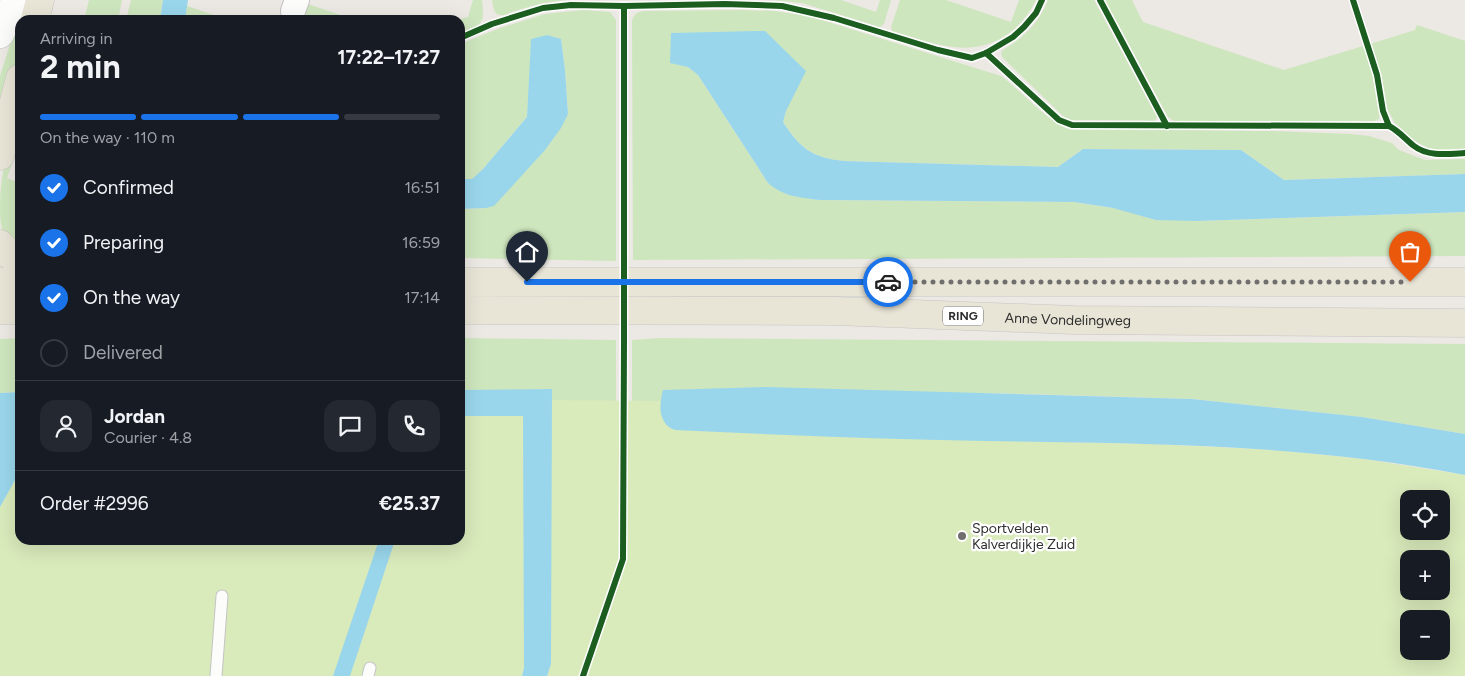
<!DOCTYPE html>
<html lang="en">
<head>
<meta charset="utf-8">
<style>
	:root { --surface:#171b24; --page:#242831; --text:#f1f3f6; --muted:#9ea1a6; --line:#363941; --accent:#1a73e8 }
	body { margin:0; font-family:Figtree,sans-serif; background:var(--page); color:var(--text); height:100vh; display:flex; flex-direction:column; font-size:19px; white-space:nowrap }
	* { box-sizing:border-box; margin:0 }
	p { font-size:16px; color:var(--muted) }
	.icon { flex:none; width:28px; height:28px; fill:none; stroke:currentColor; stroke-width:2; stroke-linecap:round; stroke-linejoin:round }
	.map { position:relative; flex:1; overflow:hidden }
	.sheet { position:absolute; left:15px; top:15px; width:450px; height:530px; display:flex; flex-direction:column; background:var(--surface); border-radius:15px; box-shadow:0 5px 20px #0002 }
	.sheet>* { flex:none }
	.tools { position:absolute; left:1400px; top:490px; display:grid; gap:10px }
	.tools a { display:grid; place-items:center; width:50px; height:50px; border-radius:10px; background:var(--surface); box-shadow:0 5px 20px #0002; font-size:25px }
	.pin { position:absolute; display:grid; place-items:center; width:42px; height:42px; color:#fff; margin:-51px -21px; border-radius:50% 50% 50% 0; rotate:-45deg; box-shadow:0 0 5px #0007 }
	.pin .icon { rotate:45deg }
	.courier { position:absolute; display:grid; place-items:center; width:50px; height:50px; margin:-25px; border:4px solid #1a73e8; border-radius:50%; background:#fff; color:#222; box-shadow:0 1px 6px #0007 }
	.headline em { font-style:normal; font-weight:700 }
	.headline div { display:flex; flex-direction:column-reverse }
	.headline { display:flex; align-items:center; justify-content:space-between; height:85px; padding:0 25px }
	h1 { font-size:32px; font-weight:700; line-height:38px }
	.bar { display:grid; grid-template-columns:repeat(4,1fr); gap:8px 5px; align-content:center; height:60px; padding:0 25px }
	.bar i { height:6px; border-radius:4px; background:var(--line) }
	.bar .current { background:var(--accent) }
	.bar p { grid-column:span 4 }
	.line { display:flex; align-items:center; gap:12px; padding:0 25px; border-top:1px solid var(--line) }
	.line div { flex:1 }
	.round { display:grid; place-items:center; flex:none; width:52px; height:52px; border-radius:15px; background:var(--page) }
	ol { padding:0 25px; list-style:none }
	li { display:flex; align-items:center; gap:15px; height:55px }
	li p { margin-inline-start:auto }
	li .icon { padding:5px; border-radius:50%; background:var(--accent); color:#fff; stroke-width:4 }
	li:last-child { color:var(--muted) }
	li i { width:28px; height:28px; border:2px solid var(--line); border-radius:50% }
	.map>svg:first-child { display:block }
</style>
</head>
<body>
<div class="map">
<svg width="1465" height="676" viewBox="0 0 1465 676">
	<rect width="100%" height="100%" fill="#ece8e4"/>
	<g fill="#cee6be">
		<path d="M 24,0 L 20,20 L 20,50 L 0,123 L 0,76 Z"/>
		<path d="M 89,0 L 122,0 L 118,20 L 84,20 Z"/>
		<path d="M 131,0 L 163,0 L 160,20 L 126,20 Z"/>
		<path d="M 473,0 L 482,0 C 485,25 482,24 460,33 L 460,20 L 457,20 L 468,17 Z"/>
		<path d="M 492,0 L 566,0 C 547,2 530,6 512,12 C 507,14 502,17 497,14 C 493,11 493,5 492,0 Z"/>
		<path d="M 773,0 L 841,0 L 876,12 L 880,0 L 891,0 L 884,24 L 880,27 L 802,3 Z"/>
		<path d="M 900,0 L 946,0 L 1011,22 L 1019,0 L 1036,0 C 1028,16 1018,28 1003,37 C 968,59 929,42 892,31 L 891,27 Z"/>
		<path d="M 1048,0 L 1094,0 L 1157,117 L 1155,121 L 1070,120 L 1066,119 L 1002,57 L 1001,53 L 1003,50 C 1024,37 1038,24 1048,0 Z"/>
		<path d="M 1105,0 L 1132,0 L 1143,22 L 1284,70 L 1363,46 C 1369,62 1383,102 1379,119 L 1374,121 L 1174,121 L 1168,117 Z"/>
		<path d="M 305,3 L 355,20 L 299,20 Z"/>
		<path d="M 187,6 L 229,20 L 185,20 Z"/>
		<path d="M 583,10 L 610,12 L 616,20 L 616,261 L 460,258 L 460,209 L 486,208 L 568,114 L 565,70 L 561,39 L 532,39 L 527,117 L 483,169 L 472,179 L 460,179 L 460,44 L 500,28 L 545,14 Z"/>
		<path d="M 741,10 L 775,11 L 802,15 L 825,21 L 1001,76 C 1023,92 1043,118 1068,129 L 1273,131 L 1351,134 L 1369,136 L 1392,143 L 1399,150 L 1425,160 L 1465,159 L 1465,174 L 1284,180 L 1241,150 L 1083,149 L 1058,167 L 844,161 C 812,158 800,148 783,122 L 786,111 L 688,67 L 698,75 L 768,183 L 794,196 L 819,200 L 1074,202 L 1195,221 L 1465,212 L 1465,256 L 633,260 L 632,21 C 634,14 637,12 644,11 Z"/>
		<path d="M 1417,25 L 1465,41 L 1465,149 L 1437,150 L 1428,148 L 1415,141 L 1395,123 L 1387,109 L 1381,76 L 1370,44 L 1415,30 Z"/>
		<path d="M 20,103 L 20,142 L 7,178 L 20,183 L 20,249 C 13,243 6,237 2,229 C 0,222 0,213 0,206 C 0,170 11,137 20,103 Z"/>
		<path d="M 20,338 L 20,392 L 0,393 L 0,339 Z"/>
		<path d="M 460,338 L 616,340 L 616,547 L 547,676 L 552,390 L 460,390 Z"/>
		<path d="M 660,338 L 1465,344 L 1465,434 L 1362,417 L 1192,399 L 1025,394 L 977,393 L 832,437 L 964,440 L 1465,475 L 1441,499 L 1409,499 L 590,676 L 632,547 L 632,340 Z"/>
	</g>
	<path fill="#d9eabb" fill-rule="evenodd" d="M 552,400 L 660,401 L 660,414 L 832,437 L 1156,444 L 1277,450 L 1364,459 L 1465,475 L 1465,676 L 0,676 L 0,507 L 20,471 L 20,540 L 460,540 L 460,416 L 523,416 ZM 1409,499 L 1441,499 L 1441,531 L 1409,531 ZM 1409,559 L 1441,559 L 1441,591 L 1409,591 ZM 1409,619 L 1441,619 L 1441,651 L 1409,651 Z"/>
	<g fill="#99d6ec">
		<path d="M 163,0 L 188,0 L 185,20 L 160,20 Z"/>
		<path d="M 755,31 L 765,31 L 806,71 L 786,111 L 783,122 C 800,148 812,158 844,161 L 1058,167 L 1083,149 L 1241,150 L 1284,180 L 1465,174 L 1465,212 L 1195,221 L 1156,220 L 1113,208 L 1074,202 L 819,200 C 798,197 785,197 768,183 L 698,75 L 688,67 L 670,63 L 671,33 Z"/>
		<path d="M 547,35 L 561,39 L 565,70 L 568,114 L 561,128 L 545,150 L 494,206 L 486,208 L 460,209 L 460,179 L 472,179 L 483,169 L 527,117 L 531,39 Z"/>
		<path d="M 766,387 L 1192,399 L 1362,417 L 1465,434 L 1465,475 C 1307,444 1145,443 985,441 C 882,439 778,435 675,430 C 658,424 659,405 663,390 Z"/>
		<path d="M 552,389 L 551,664 L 547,676 L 522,676 L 524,668 L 523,416 L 460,416 L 460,390 Z"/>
		<path d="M 20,392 L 20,471 L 0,507 L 0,393 Z"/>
		<path d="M 379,540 L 395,540 L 350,676 L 333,676 Z"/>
	</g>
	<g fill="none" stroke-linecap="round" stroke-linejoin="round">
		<g stroke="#c5c4c5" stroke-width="13">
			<g id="service">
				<path d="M 216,676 L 222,596"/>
				<path d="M 368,676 L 370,668"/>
			</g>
		</g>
		<g stroke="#c5c4c5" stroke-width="26">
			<path id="minor" d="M 293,11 L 297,0"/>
		</g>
		<g stroke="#c5c4c5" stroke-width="29">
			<path id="secondary" d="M 0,34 L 16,0"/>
		</g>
		<g stroke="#c6c5c4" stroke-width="29">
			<g id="primary">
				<path d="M 35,20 L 40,0"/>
				<path d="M 0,156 L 20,78"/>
				<path d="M 0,244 L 11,256 L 20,260"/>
				<path d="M 0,282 L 20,282"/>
				<path d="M 460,282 L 1465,282"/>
				<path d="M 0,310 L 20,310"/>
				<path id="s1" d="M 460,310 L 835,311 L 1074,320 L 1465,323"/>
			</g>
		</g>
		<use href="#service" stroke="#fcfcfb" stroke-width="11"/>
		<use href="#minor" stroke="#fcfcfb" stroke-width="24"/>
		<use href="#secondary" stroke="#fcfcfb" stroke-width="28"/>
		<use href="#primary" stroke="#e8e4d6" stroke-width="28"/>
		<g stroke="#fff" stroke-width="9">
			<g id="cycleway">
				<path d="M 1100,0 L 1167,126"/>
				<path d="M 1353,0 L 1377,75 L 1383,111 L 1389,126"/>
				<path d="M 460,38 L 492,24 L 543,8 L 571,5 L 624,6 L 725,4 L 782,6 L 834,18 L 938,50 L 972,58 L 986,53 L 1013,37 L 1024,27 L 1036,13 L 1042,0"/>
				<path d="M 986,53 L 1059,120 L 1072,125 L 1389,126 C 1399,131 1405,139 1414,146 C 1428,157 1448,154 1465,153"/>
				<path d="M 583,676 L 623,559 L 624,343 L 624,6"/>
			</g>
		</g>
		<use href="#cycleway" stroke="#1b5e20" stroke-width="6"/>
	</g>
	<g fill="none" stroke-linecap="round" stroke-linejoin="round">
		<path stroke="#706f6e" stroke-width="5" stroke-dasharray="0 9" d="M 888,282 L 1410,282"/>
		<path stroke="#1a73e8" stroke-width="6" d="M 527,282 L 888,282"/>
	</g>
	<circle fill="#706f6e" stroke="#fff" stroke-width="2" cx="962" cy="536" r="5"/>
	<g text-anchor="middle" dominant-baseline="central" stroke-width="4.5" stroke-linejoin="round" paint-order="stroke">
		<rect fill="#fff" stroke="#6d6d6d" stroke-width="1" x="943" y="306.5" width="40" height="19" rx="4"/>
		<g font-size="12" font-weight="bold" fill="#2e2e2e">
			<text x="963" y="316">RING</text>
		</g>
		<g font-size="14" fill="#2e2e2e" stroke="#fff">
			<text stroke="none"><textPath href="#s1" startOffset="608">Anne Vondelingweg</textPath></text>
		</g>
		<g font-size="14" fill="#2e2e2e" stroke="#fff" text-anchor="start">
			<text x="972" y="528">Sportvelden<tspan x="972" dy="16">Kalverdijkje Zuid</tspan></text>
		</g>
	</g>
</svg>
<div class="tools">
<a><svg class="icon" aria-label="locate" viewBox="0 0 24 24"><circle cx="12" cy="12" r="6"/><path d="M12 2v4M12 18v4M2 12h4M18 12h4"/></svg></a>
<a>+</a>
<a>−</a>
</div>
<div class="pin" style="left:1410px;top:282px;background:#ea580c"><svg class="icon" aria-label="bag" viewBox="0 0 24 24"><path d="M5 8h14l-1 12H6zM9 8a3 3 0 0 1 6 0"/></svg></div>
<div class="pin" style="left:527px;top:282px;background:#1f2937"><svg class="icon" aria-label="home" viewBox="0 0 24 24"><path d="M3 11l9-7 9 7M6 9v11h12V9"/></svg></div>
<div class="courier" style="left:888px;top:282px"><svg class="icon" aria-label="car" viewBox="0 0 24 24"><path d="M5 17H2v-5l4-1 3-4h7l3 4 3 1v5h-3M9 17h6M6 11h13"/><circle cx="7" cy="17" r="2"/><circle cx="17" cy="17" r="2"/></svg></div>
<section class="sheet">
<div class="headline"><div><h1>2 min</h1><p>Arriving in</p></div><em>17:22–17:27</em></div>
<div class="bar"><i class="current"></i><i class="current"></i><i class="current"></i><i></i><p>On the way · 110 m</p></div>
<ol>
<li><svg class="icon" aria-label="check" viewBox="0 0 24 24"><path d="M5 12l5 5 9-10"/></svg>Confirmed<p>16:51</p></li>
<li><svg class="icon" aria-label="check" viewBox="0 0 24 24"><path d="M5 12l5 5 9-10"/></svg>Preparing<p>16:59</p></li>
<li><svg class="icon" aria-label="check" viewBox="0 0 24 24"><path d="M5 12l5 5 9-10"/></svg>On the way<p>17:14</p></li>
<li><i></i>Delivered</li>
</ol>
<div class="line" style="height:90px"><a class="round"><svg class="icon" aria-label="person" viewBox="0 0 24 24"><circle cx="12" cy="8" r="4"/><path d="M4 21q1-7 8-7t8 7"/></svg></a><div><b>Jordan</b><p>Courier · 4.8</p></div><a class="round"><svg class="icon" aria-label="chat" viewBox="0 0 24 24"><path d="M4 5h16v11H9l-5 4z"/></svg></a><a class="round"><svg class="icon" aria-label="phone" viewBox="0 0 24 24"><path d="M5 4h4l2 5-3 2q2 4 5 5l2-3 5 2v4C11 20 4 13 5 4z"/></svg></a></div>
<div class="line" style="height:65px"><div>Order #2996</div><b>€25.37</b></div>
</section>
</div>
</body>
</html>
